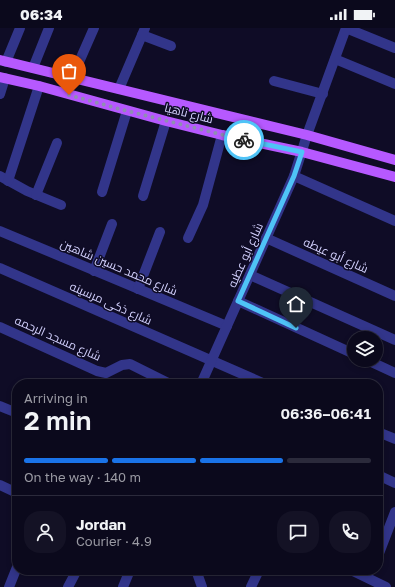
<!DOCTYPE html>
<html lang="en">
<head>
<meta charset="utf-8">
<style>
	:root { --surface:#0b091c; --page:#141225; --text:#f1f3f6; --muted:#9a9aa3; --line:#2b2a3b; --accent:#1a73e8 }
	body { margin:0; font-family:"Golos Text",Cairo,sans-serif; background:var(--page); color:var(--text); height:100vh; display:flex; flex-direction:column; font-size:15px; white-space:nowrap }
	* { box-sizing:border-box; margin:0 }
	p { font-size:13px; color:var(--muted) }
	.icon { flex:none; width:22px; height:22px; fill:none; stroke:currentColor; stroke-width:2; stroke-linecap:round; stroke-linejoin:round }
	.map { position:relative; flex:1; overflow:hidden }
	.side { position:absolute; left:12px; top:351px; width:371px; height:196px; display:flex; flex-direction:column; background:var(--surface); border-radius:16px; box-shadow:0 2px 6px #0003,0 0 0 1px var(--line) }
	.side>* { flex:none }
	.tools { position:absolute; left:347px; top:303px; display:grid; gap:8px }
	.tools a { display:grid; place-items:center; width:36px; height:36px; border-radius:50%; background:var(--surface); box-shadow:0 2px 6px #0003,0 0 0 1px var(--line); font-size:20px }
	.pin { position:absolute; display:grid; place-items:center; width:34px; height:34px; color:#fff; margin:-41px -17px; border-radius:50% 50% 50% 0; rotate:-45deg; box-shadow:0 0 4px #0007 }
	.pin .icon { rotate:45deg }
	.courier { position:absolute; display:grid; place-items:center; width:40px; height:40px; margin:-20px; border:3px solid #4fc3f7; border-radius:50%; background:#fff; color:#222; box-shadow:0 1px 5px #0007 }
	.summary em { font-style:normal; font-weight:600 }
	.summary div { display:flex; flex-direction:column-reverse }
	.summary { display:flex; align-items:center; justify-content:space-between; height:68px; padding:0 12px }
	h1 { font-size:26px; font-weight:600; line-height:30px }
	.bar { display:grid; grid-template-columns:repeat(4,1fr); gap:6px 4px; align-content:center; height:48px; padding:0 12px }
	.bar i { height:5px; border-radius:3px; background:var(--line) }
	.bar .active { background:var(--accent) }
	.bar p { grid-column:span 4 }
	.line { display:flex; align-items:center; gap:10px; padding:0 12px; border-top:1px solid var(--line) }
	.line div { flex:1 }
	.round { display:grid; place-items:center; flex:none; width:42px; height:42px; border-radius:16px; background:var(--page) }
	.status { display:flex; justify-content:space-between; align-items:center; height:28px; padding:0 20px; background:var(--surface); direction:ltr }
	.status svg { height:11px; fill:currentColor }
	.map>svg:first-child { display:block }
</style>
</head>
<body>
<div class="status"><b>06:34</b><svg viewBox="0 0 49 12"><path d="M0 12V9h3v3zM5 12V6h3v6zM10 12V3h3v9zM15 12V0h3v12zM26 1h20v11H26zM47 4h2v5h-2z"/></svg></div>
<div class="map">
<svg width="395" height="559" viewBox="0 0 395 559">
	<rect width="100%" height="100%" fill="#0f0c26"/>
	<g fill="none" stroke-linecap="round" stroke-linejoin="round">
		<g stroke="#32358a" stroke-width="10">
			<path d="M 346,0 L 395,20"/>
			<path d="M 142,7 L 171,18"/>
			<path d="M 335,31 L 395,56"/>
			<path d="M 6,34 L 20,0"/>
			<path d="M 33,40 L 49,0"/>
			<path d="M 72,50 L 94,0"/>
			<path d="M 274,53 L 323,66"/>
			<path d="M 119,61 L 145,0"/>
			<path d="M 0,66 L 5,50"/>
			<path d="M 0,148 L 27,163 L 61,177"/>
			<path d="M 294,148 L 395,193"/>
			<path d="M 8,153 L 39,58"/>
			<path d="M 102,164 L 127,83"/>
			<path d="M 36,167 L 57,115"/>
			<path d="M 143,168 L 166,93"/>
			<path d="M 0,203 L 227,298"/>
			<path d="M 188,210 L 203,177 L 222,107"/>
			<path d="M 266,210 L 395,268"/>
			<path d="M 0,240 L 265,356"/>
			<path d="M 94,243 L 112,196"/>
			<path d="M 250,247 L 395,312"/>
			<path d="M 138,261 L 160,204"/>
			<path d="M 238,273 L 354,326"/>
			<path d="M 0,299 L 97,343 L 106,345 L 122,337 L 130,336 L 170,356"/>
			<path d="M 367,332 L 395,345"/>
			<path d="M 201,356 L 294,148 L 307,107 L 346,0"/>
			<path d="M 0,378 L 17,385"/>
			<path d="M 378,404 L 395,411"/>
			<path d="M 378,447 L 395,455"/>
			<path d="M 0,457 L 17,465"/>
			<path d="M 378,528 L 395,484"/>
			<path d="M 196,542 L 202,559"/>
			<path d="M 351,542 L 386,559"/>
			<path d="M 9,559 L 17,539"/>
			<path d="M 68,559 L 77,542"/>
			<path d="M 123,559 L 130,542"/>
			<path d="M 251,559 L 259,542"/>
		</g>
		<g stroke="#b659ff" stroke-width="10">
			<path d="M 0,32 L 307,107 L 395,132"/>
			<path d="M 0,49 L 39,58 L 166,93 L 222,107 L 302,124 L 395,149"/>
		</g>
	</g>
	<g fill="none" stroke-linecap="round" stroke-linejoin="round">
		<path stroke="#8f8db3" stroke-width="4" stroke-dasharray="0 7.2" d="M 69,67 L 127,83 L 244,112"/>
		<path stroke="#4fc3f7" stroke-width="5" d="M 244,112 L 302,124 L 294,148 L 238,273 L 296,300"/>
	</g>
	<g text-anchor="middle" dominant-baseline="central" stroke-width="3" stroke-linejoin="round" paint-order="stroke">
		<g font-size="12" fill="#d4d2ff" stroke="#0f0c26">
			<text transform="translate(189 85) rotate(14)">شارع ناهيا</text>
			<text transform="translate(245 227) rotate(-66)">شارع أبو عطيه</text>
			<text transform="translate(336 227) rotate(24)">شارع أبو عيطه</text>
			<text transform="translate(119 239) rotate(23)">شارع محمد حسين شاهين</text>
			<text transform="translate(111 275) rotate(24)">شارع ذكى مرسينه</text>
			<text transform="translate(58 310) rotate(24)">شارع مسجد الرحمه</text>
		</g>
	</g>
</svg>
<div class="tools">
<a><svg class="icon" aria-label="layers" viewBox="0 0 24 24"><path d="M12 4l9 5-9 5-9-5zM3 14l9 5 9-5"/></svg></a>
</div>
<div class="pin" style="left:69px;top:67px;background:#ea580c"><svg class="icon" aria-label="bag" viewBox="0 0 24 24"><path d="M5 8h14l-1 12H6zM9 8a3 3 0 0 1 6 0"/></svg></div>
<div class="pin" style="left:296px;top:300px;background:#1f2937"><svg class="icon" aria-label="home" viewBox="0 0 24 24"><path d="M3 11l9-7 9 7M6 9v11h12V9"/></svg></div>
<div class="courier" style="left:244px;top:112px"><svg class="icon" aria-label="bike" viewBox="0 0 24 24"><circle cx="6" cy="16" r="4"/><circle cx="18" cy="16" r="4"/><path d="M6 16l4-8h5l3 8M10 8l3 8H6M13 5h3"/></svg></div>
<section class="side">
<div class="summary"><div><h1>2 min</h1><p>Arriving in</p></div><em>06:36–06:41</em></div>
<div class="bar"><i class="active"></i><i class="active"></i><i class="active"></i><i></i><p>On the way · 140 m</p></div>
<div class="line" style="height:72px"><a class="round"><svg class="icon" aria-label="person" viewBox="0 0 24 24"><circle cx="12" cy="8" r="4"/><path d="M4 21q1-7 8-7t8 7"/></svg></a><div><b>Jordan</b><p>Courier · 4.9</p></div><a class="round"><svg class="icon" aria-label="chat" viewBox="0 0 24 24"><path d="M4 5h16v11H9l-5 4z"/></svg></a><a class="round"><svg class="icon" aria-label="phone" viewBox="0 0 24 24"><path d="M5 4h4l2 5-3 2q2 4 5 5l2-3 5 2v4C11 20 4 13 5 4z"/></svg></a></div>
</section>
</div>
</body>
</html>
